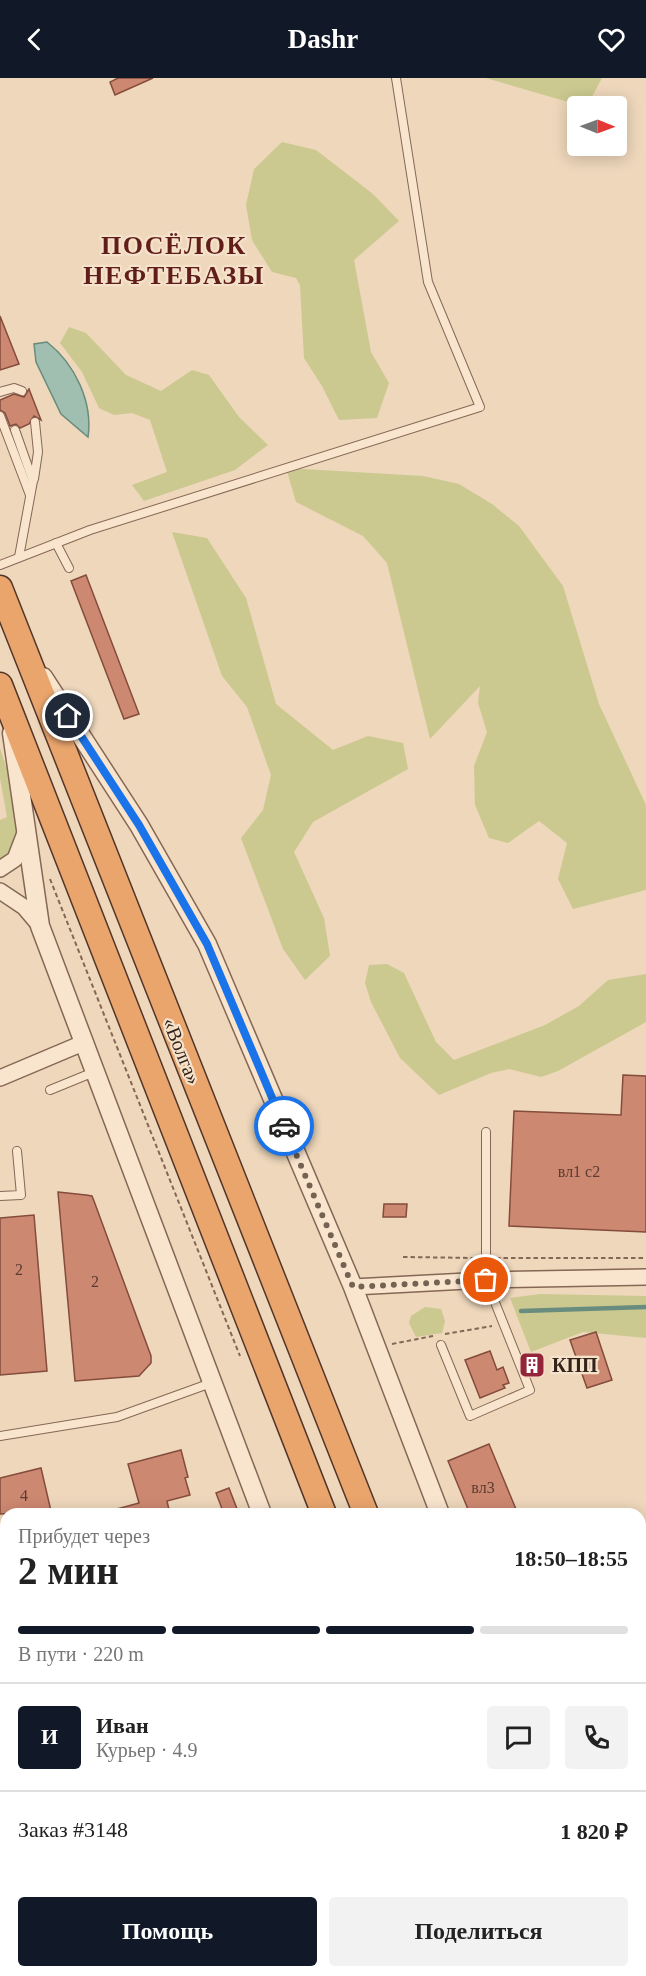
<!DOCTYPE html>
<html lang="ru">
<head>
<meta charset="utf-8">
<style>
	:root { --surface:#fff; --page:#f2f2f2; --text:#222; --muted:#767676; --line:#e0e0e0; --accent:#111827 }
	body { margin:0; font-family:Georgia,serif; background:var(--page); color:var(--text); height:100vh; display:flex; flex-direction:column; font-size:22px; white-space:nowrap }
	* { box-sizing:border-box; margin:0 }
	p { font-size:20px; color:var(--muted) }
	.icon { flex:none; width:33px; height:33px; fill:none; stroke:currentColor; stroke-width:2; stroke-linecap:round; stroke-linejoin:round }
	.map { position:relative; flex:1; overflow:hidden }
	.drawer { position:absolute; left:0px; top:1430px; width:646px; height:470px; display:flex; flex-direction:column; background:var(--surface); border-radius:18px 18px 0 0; box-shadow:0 3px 15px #0003 }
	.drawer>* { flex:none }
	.needle { width:39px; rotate:91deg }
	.tools { position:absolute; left:567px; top:18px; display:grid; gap:12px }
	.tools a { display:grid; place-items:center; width:60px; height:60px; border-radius:6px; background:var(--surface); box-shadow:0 3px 15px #0003; font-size:30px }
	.pin { position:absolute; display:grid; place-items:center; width:51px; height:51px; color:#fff; margin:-26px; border:3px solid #fff; border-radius:50%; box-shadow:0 2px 6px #0007 }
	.courier { position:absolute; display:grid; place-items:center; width:60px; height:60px; margin:-30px; border:4px solid #1a73e8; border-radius:50%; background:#fff; color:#222; box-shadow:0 2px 8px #0007 }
	.head em { font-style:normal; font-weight:800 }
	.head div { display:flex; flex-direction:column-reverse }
	.head { display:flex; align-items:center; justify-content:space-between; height:102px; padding:0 18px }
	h1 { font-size:39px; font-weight:800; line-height:45px }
	.bar { display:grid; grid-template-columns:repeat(4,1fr); gap:9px 6px; align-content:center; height:72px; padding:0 18px }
	.bar i { height:8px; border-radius:4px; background:var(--line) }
	.bar .selected { background:var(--accent) }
	.bar p { grid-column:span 4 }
	.line { display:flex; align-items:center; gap:15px; padding:0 18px; border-top:2px solid var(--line) }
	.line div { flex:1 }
	.round { display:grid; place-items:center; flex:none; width:63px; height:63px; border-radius:6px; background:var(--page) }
	.button { display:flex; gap:12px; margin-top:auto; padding:12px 18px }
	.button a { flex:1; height:69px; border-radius:6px; background:var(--accent); color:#fff; font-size:24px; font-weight:800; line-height:69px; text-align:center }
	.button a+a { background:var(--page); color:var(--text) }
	header { display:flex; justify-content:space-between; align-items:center; height:78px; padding:0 18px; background:var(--accent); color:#fff; font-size:27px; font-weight:800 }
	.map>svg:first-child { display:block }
</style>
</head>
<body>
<header><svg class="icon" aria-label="back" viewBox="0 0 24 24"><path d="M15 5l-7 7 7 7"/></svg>Dashr<svg class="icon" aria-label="heart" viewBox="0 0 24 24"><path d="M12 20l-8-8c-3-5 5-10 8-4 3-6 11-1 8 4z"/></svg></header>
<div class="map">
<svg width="646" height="1898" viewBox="0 0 646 1898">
	<rect width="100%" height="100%" fill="#eed7bb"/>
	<g fill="#cbc990">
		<path d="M 486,0 L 602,0 L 587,28 L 582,28 Z"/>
		<path d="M 282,64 L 316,72 L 373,116 L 399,143 L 354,182 L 371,274 L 389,305 L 377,340 L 339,342 L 322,308 L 304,280 L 300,207 L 296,200 L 272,194 L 252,162 L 246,127 L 254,91 Z"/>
		<path d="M 69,249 L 86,255 L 126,297 L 161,313 L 192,292 L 209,297 L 239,339 L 268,367 L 235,392 L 144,423 L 132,407 L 167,394 L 150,342 L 132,335 L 114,337 L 99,330 L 82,294 L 60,265 Z"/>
		<path d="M 286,390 L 423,398 L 459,406 L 492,426 L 519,448 L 563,508 L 599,626 L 646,727 L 646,812 L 573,831 L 558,801 L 567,765 L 539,743 L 508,765 L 489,760 L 475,727 L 474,688 L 487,654 L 478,625 L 480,608 L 430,661 L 387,485 L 363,458 L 296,424 Z"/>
		<path d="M 172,454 L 207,460 L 246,520 L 276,626 L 333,672 L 368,658 L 403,665 L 408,691 L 313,744 L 294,774 L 324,840 L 330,878 L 305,902 L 283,871 L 241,760 L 263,732 L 271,697 L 247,629 L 222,598 Z"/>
		<path d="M 0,670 C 8,695 29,748 11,773 C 9,776 3,779 0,782 L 0,742 L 7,739 L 0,700 Z"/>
		<path d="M 387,886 L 404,895 L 436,964 L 454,982 L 545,947 L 579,928 L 608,902 L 646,896 L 646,944 L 558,993 L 541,999 L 509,991 L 491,995 L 439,1017 L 400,980 L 371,924 L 365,905 L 369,887 Z"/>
		<path d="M 540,1216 L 646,1218 L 646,1260 L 583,1254 L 531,1274 L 510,1220 Z"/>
		<path d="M 425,1229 L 441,1231 L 445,1243 L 442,1255 L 416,1259 L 409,1245 L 411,1238 Z"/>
		<path d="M 278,1893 L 340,1893 L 331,1898 L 265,1898 Z"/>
	</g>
	<path fill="#a0bfb0" stroke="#688c7d" stroke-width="1.5" d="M 47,264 C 75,286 93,324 88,359 L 61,336 L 36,284 L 34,266 Z"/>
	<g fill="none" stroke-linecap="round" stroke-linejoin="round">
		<path stroke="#688c7d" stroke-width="4.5" d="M 521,1233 L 646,1229"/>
	</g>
	<g fill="#cd8871" stroke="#844c3b" stroke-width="1.5">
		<path d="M 118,0 L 153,0 L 115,17 L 110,4 Z"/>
		<path d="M 0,238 L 19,286 L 0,292 Z"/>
		<path d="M 29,311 L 41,342 L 34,338 L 29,346 L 20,350 L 16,346 L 10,348 L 5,335 L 0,332 L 0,322 L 14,316 L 24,319 Z"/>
		<path d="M 86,497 L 139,636 L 124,641 L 71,503 Z"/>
		<path d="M 623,997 L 646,998 L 646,1154 L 509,1148 L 514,1033 L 621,1037 Z"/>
		<path d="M 58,1114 L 86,1117 L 92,1118 L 94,1123 L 151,1278 L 151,1285 L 139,1298 L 75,1303 Z"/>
		<path d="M 384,1126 L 407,1126 L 406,1139 L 383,1139 Z"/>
		<path d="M 34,1137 L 47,1293 L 0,1297 L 0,1140 Z"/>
		<path d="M 596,1254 L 612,1302 L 587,1310 L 570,1262 Z"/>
		<path d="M 490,1273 L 497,1292 L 503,1289 L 509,1305 L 503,1307 L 505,1310 L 480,1320 L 465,1282 Z"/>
		<path d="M 489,1366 L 518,1436 L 470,1436 L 448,1383 Z"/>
		<path d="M 181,1372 L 188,1399 L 185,1400 L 190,1417 L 167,1423 L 170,1436 L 113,1436 L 113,1432 L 139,1425 L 128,1386 Z"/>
		<path d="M 41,1390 L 51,1433 L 0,1436 L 0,1400 Z"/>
		<path d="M 229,1410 L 239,1436 L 224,1436 L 216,1415 Z"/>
	</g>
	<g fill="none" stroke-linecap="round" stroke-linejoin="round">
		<g stroke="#856755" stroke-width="10">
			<g id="service">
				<path d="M 0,314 L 14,310 L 22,313"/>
				<path d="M 0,338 L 30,417"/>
				<path d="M 15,352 L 33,403 L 19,479"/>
				<path d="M 34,401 L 38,374 L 35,344"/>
				<path d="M 56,465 L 69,490"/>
				<path d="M 0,487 L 90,452 L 480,329 L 428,204 L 396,0"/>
				<path d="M 50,1012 L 94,994"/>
				<path d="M 0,1118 L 21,1117 L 17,1073"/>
				<path d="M 441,1267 L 470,1338 L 530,1312 L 486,1202 L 486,1054"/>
				<path d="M 0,1358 L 117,1339 L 211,1305"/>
				<path d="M 0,1560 L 6,1558"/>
				<path d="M 640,1672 L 646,1670"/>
				<path d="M 0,1761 L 6,1758"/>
			</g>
		</g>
		<g stroke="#856755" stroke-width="18">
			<g id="minor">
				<path d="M 0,791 L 15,781 L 25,755"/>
				<path d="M 0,813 L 24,829 L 40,848"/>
				<path d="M 0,1000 L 83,965"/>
				<path d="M 353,1209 L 486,1202 L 646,1199"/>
			</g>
		</g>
		<g stroke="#856755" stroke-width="21">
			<g id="tertiary">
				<path d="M 43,599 L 139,747 L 207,866 L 353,1209 L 440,1436"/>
				<path d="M 12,655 L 40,848 L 262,1436"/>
				<path d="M 640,1875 L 646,1889"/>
				<path d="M 0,1894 L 6,1892"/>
				<path d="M 369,1898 L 379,1893"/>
			</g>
		</g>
		<g stroke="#52362a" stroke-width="27">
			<g id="trunk">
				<path d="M 0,510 L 366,1436"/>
				<path d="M 0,607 L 324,1436"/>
				<path d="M 504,1893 L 506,1898"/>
				<path d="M 545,1893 L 547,1898"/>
			</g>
		</g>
		<g stroke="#856755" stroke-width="2" stroke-dasharray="4.5 3" stroke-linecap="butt">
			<path d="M 50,801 L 240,1278"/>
			<path d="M 403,1179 L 476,1180"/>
			<path d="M 496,1180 L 646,1180"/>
			<path d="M 445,1256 L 492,1248"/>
			<path d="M 392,1266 L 433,1258"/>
			<path d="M 438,1893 L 440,1898"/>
			<path d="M 454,1893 L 456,1898"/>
			<path d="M 20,1897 L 35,1893"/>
			<path d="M 74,1898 L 83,1893"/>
		</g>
		<use href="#service" stroke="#f9e5ce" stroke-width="8"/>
		<use href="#minor" stroke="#f9e5ce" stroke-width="15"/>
		<use href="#tertiary" stroke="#f9e5ce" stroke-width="18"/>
		<use href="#trunk" stroke="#eaa56d" stroke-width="24"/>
		<g stroke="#34231a" stroke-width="4.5" stroke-dasharray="10 10" stroke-linecap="butt">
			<path d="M 640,1718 L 646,1716"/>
			<path d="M 640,1730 L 646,1728"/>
			<path d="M 0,1826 L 6,1824"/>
			<path d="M 195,1898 L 208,1893"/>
			<path d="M 218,1898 L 231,1893"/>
		</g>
	</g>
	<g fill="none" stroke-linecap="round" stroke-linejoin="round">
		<path stroke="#756252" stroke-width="6" stroke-dasharray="0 10.8" d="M 284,1048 L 353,1209 L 486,1202"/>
		<path stroke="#1a73e8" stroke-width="8" d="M 68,638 L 139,747 L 207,866 L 284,1048"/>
	</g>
	<defs>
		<g id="building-square" transform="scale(1.35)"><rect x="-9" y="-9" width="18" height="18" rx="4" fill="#942538" stroke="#f5e2cb"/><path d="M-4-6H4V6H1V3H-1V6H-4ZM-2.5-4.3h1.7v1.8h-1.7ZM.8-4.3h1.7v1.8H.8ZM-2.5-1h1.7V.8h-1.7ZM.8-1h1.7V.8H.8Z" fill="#fff"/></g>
	</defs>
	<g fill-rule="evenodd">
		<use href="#building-square" x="532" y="1287"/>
	</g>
	<g text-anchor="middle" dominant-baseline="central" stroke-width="4.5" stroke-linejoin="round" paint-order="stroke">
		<g font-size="16" fill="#5a3c30">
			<text x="579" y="1093">вл1 с2</text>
			<text x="19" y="1191">2</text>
			<text x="95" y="1203">2</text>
			<text x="483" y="1409">вл3</text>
			<text x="24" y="1417">4</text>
		</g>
		<g font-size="20" fill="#34231a" stroke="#f5e2cb">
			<text transform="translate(182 973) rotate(68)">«Волга»</text>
		</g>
		<g font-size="20" font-weight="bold" fill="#34231a" stroke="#f5e2cb" text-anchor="start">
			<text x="552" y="1287">КПП</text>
		</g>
		<g font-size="26" font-weight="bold" letter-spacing="1.5" fill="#611d19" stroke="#f5e2cb">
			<text x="174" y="167">ПОСЁЛОК<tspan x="174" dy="30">НЕФТЕБАЗЫ</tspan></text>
		</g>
	</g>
</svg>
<div class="tools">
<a><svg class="needle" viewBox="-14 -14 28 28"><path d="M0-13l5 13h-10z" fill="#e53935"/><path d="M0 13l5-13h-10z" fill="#767676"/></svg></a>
</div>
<div class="pin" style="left:486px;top:1202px;background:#ea580c"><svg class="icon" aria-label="bag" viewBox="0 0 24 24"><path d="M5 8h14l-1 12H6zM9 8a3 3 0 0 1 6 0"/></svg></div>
<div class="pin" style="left:68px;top:638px;background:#1f2937"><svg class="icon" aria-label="home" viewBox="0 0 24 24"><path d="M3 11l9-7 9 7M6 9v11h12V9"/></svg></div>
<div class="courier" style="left:284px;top:1048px"><svg class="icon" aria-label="car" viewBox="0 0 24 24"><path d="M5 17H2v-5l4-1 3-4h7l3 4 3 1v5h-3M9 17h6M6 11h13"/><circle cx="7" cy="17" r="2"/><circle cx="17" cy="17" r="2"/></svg></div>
<section class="drawer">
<div class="head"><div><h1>2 мин</h1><p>Прибудет через</p></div><em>18:50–18:55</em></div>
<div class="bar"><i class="selected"></i><i class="selected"></i><i class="selected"></i><i></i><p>В пути · 220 m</p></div>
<div class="line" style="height:108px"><b class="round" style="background:var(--accent);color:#fff">И</b><div><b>Иван</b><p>Курьер · 4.9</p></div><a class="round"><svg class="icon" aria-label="chat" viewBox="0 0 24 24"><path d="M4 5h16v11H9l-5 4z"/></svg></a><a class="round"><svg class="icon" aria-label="phone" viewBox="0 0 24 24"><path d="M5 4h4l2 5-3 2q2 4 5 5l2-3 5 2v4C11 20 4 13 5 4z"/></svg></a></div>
<div class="line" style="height:78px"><div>Заказ #3148</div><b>1 820 ₽</b></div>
<div class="button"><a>Помощь</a><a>Поделиться</a></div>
</section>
</div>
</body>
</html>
